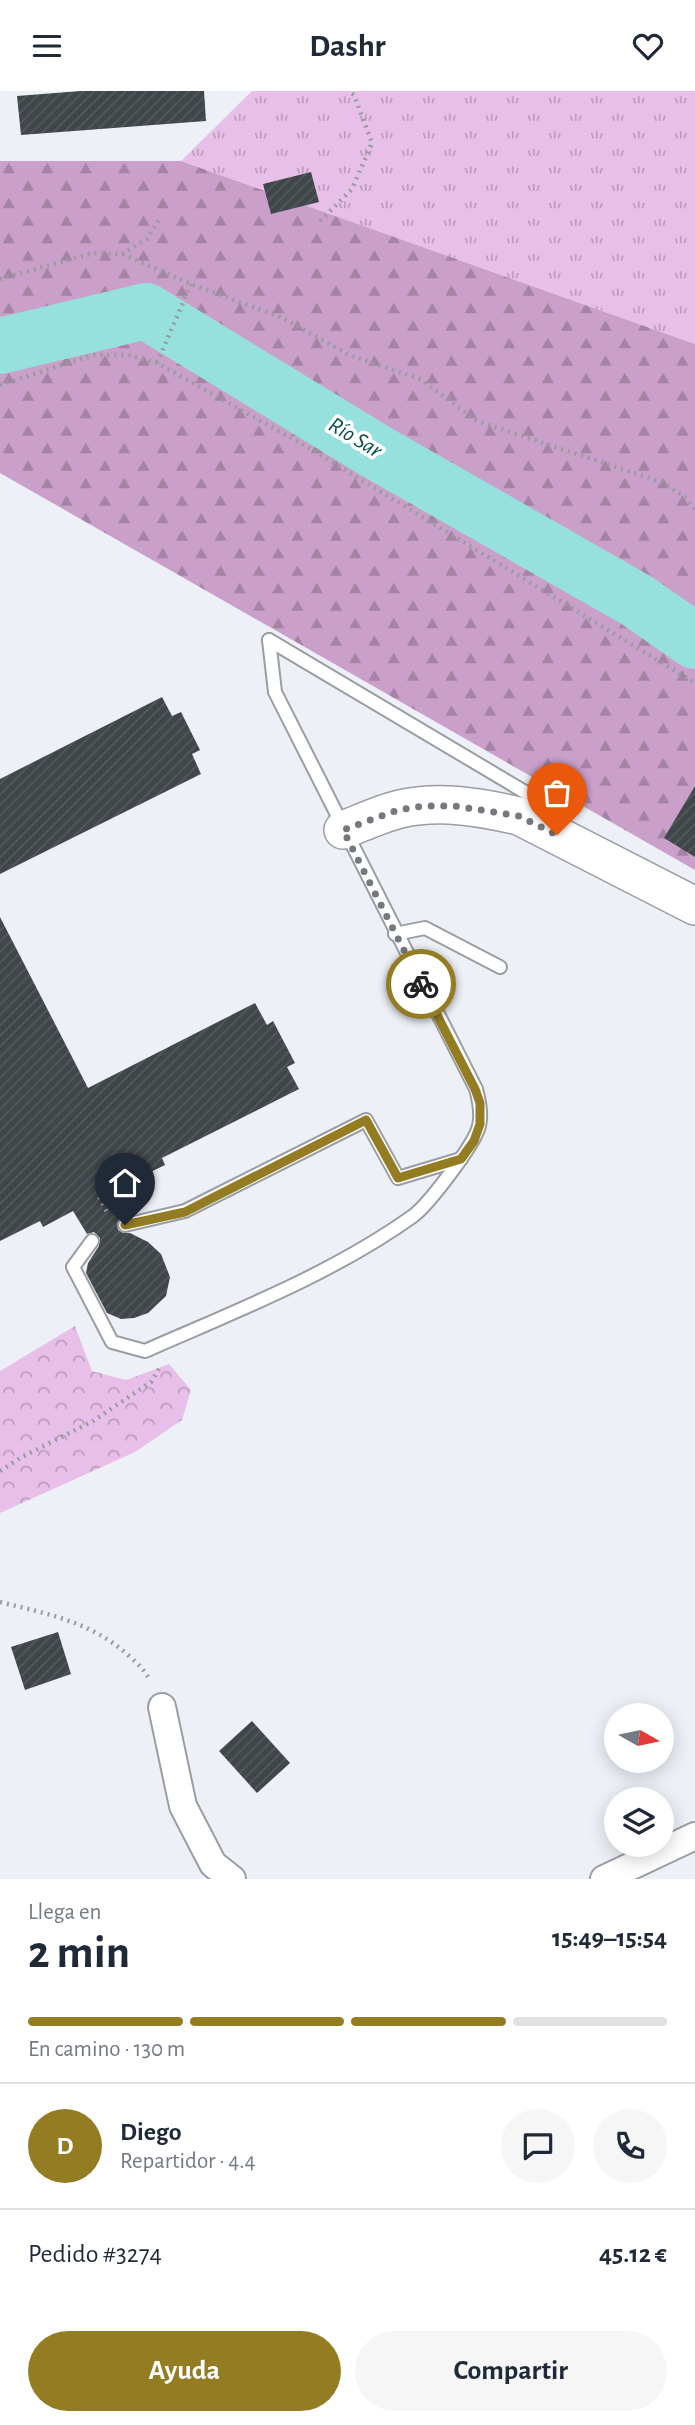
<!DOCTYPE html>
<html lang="es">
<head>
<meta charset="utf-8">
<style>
	:root { --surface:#fff; --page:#f6f6f7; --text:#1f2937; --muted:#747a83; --line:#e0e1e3; --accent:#947c23 }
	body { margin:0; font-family:"Alegreya Sans",sans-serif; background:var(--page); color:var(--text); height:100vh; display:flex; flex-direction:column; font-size:26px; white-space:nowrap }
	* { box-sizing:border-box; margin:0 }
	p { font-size:23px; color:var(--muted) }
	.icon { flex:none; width:38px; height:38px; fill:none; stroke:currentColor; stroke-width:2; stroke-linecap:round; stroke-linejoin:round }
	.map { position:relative; height:1788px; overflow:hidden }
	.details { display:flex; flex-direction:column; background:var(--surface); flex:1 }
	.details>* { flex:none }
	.needle { width:46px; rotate:99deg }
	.fabs { position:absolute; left:604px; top:1612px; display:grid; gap:14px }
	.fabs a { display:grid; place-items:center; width:70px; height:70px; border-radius:50%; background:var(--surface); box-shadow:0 4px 18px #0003; font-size:35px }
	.pin { position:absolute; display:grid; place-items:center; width:60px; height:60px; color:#fff; margin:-72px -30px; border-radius:50% 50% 50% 0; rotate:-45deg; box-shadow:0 0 7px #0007 }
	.pin .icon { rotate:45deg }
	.courier { position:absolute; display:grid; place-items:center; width:70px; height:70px; margin:-35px; border:5px solid #947c23; border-radius:50%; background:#fff; color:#222; box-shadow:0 2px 9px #0007 }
	.summary em { font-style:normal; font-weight:700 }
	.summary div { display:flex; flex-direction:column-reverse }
	.summary { display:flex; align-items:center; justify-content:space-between; height:119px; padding:0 28px }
	h1 { font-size:46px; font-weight:700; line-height:52px }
	.bar { display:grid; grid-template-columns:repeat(4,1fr); gap:10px 7px; align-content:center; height:84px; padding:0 28px }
	.bar i { height:9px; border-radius:5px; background:var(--line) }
	.bar .active { background:var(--accent) }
	.bar p { grid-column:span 4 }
	.line { display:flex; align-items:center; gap:18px; padding:0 28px; border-top:2px solid var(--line) }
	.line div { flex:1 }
	.round { display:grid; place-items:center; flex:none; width:74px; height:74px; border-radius:37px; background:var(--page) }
	.action { display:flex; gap:14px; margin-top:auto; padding:14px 28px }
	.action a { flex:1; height:80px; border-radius:42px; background:var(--accent); color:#fff; font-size:28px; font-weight:700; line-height:80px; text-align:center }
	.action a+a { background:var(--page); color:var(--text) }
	header { display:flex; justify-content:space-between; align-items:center; height:91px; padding:0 28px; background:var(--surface); font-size:32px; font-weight:700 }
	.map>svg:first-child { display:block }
</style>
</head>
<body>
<header><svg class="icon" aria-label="menu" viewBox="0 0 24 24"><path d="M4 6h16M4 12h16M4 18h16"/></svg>Dashr<svg class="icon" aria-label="heart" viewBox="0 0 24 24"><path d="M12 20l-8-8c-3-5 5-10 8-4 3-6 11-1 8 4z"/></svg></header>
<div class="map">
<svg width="695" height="1788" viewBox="0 0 695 1788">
	<defs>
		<pattern id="grass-tufts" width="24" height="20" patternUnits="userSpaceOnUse" patternTransform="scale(1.75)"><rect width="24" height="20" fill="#e8bfe8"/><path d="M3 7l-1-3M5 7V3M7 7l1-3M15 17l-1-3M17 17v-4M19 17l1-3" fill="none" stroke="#bd9cbd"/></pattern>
		<pattern id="forest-firs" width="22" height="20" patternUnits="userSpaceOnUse" patternTransform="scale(1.75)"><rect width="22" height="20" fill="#caa0ca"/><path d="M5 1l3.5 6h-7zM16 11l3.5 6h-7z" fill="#a583a5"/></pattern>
		<pattern id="park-crowns" width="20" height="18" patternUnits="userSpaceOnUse" patternTransform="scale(1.75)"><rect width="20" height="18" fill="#e8bfe8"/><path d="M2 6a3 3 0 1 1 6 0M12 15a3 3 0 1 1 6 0" fill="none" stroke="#bd9cbd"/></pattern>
		<pattern id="building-hatch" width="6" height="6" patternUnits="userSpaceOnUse" patternTransform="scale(1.75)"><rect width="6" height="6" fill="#404649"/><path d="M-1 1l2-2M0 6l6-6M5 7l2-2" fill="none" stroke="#54595b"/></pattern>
	</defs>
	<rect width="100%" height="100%" fill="#edf1f7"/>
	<path fill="url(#grass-tufts)" d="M 252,0 L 695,0 L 695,253 L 181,70 Z"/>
	<path fill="url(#forest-firs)" d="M 0,70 L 181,70 L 695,253 L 695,779 L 0,382 Z"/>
	<path fill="url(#park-crowns)" d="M 75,1235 L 92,1280 L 126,1289 L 169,1273 L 191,1299 L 182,1329 L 135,1361 L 0,1422 L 0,1280 Z"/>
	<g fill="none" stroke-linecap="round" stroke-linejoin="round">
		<path stroke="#96e0de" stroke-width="56" d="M 0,255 L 146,220 L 375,360 L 636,509 L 695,550"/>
	</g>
	<g fill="url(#building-hatch)">
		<path d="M 81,0 L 204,0 L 206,30 L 21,44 L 17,5 Z"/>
		<path d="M 311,81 L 319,111 L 271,123 L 263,93 Z"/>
		<path d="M 162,606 L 172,625 L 181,621 L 200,659 L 192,663 L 201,683 L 0,783 L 0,688 Z"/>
		<path d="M 695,695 L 695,766 L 664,747 Z"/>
		<path d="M 0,826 L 88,997 L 255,912 L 267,934 L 273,930 L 295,972 L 287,976 L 299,998 L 162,1067 L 165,1074 L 107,1102 L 121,1126 L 117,1132 L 118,1139 L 123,1142 L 130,1142 L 148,1151 L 161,1163 L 170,1186 L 166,1205 L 148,1222 L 134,1227 L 121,1228 L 107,1222 L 86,1182 L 88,1172 L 99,1155 L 100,1147 L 94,1141 L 87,1143 L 73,1120 L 43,1136 L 40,1130 L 0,1150 Z"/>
		<path d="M 58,1541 L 71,1583 L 25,1599 L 11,1556 Z"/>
		<path d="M 252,1630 L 290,1672 L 257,1702 L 219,1660 Z"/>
	</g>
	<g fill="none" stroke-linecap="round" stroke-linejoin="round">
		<g stroke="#9a9ea3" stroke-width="16">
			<g id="lane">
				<path d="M 269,549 L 530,704 L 545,726"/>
				<path d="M 395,843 L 425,837 L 500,876"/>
				<path d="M 125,1134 L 185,1120 L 366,1029 L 398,1087 L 461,1068"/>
				<path d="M 92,1150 L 73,1176 L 112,1251 L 145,1260 C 236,1220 332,1183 413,1125 C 428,1114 475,1053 479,1035 C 482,1023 479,1009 476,998 L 275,601 L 269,549"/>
			</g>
		</g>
		<g stroke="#9a9ea3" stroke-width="30">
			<g id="street">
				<path d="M 162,1616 L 183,1715 L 213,1773 L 232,1788"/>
				<path d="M 604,1788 L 695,1745"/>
			</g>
		</g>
		<g stroke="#9a9ea3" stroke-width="40">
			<path id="secondary" d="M 343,739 C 361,732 380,723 400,718 C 439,709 480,716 519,725 L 695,815"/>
		</g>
		<g stroke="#989ca0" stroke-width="4.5" stroke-dasharray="2 5" stroke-linecap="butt">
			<path d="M 320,130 L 352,98 L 372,52 L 354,4 L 348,0"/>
			<path d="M 122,163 L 147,148 L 161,125"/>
			<path d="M 0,188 L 93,162 L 122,163 L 191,193 L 283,227 L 349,264 L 420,288 L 477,330 L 661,391 L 684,405 L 695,419"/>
			<path d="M 157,272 L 191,193"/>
			<path d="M 0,294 L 93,264 L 128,264 L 157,272 L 309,357 L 695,592"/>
			<path d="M 99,1106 L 108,1123"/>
			<path d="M 0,1380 L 22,1366 L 93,1330 L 151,1291 L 159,1278"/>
			<path d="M 0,1511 C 48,1523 92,1531 129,1565 C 138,1573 145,1579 150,1590"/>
		</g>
		<use href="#lane" stroke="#fff" stroke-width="12"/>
		<use href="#street" stroke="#fff" stroke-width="26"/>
		<use href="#secondary" stroke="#fff" stroke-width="37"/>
	</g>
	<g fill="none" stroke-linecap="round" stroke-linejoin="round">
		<path stroke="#75787c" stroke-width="7" stroke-dasharray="0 12.6" d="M 421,893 L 343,739 L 398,719 L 424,715 L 455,715 L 519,725 L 557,744"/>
		<path stroke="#947c23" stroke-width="9" d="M 125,1134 L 185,1121 L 366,1029 L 398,1087 L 461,1068 L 474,1050 L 480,1033 L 480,1012 L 475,998 L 421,893"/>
	</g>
	<g text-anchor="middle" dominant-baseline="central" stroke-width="7" stroke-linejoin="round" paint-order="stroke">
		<g font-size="23" font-style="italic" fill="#094e4d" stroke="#fff">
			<text transform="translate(355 347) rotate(31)">Río Sar</text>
		</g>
	</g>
</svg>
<div class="fabs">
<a><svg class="needle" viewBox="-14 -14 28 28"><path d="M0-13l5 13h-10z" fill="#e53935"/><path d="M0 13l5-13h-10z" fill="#747a83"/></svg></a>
<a><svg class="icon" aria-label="layers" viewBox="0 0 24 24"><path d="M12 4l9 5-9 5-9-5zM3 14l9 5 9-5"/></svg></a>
</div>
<div class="pin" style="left:557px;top:744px;background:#ea580c"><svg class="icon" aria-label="bag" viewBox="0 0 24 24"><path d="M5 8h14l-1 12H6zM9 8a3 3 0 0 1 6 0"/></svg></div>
<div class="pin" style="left:125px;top:1134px;background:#1f2937"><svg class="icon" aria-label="home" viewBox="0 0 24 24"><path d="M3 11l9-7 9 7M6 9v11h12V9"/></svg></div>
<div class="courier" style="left:421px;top:893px"><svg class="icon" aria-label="bike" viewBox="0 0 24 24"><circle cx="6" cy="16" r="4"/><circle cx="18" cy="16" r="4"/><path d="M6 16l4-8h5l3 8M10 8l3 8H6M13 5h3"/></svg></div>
</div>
<section class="details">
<div class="summary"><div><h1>2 min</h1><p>Llega en</p></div><em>15:49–15:54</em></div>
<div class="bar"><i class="active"></i><i class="active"></i><i class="active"></i><i></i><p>En camino · 130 m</p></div>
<div class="line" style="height:126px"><b class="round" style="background:var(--accent);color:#fff">D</b><div><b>Diego</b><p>Repartidor · 4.4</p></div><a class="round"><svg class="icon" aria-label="chat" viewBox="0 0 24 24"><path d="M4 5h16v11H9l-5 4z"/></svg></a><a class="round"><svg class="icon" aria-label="phone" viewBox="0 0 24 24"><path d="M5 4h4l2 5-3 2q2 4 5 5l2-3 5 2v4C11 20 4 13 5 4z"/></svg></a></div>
<div class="line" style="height:91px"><div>Pedido #3274</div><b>45.12 €</b></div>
<div class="action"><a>Ayuda</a><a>Compartir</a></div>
</section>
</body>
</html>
